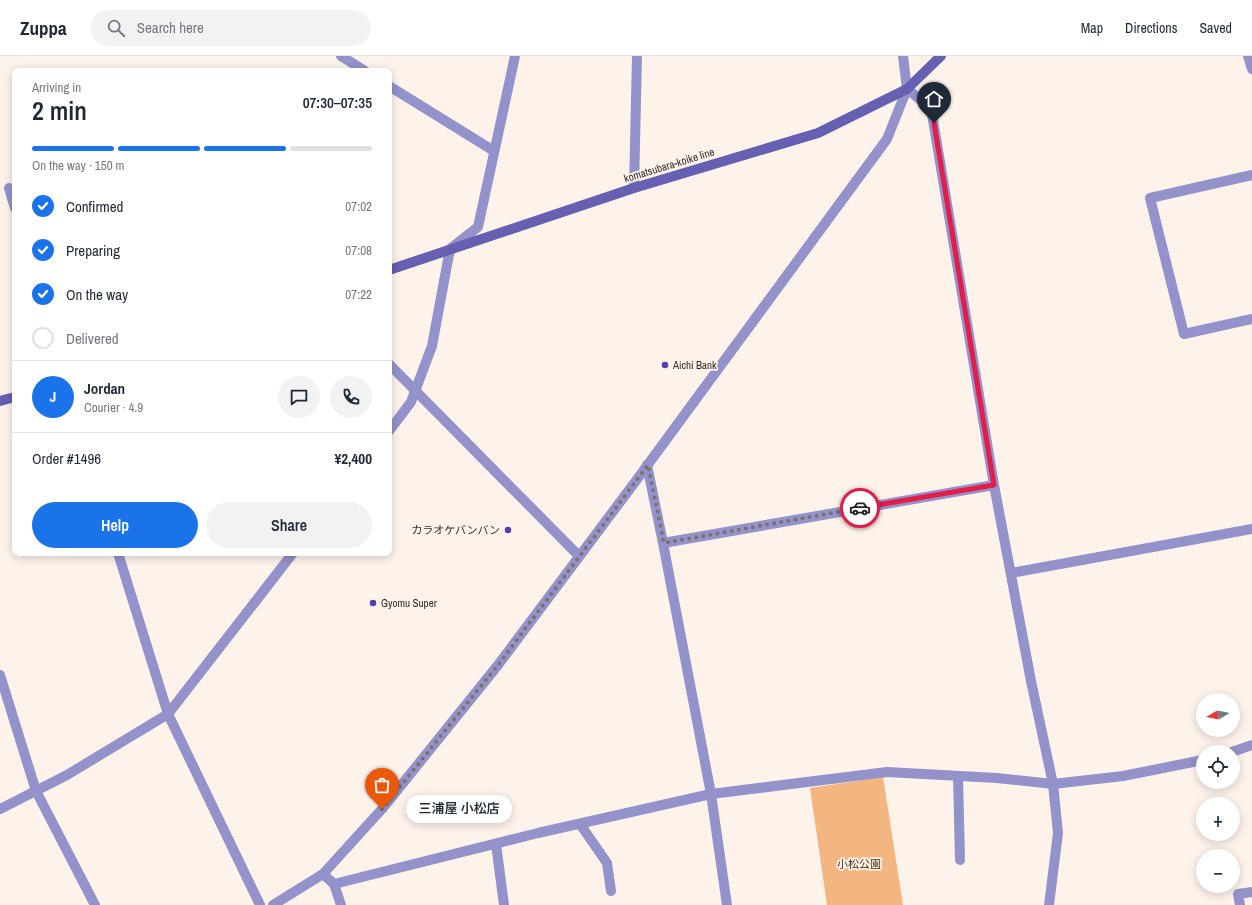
<!DOCTYPE html>
<html lang="en">
<head>
<meta charset="utf-8">
<style>
	:root { --surface:#fff; --page:#f2f2f3; --text:#1f2937; --muted:#747a83; --line:#e0e1e3; --accent:#1a73e8 }
	body { margin:0; font-family:"Archivo Narrow","Noto Sans JP",sans-serif; background:var(--page); color:var(--text); height:100vh; display:flex; flex-direction:column; font-size:15px; white-space:nowrap }
	* { box-sizing:border-box; margin:0 }
	p { font-size:13px; color:var(--muted) }
	.icon { flex:none; width:22px; height:22px; fill:none; stroke:currentColor; stroke-width:2; stroke-linecap:round; stroke-linejoin:round }
	.map { position:relative; flex:1; overflow:hidden }
	.sheet { position:absolute; left:12px; top:12px; width:380px; height:488px; display:flex; flex-direction:column; background:var(--surface); border-radius:8px; box-shadow:0 2px 10px #0003 }
	.sheet>* { flex:none }
	.needle { width:26px; rotate:260deg }
	.tools { position:absolute; left:1196px; top:637px; display:grid; gap:8px }
	.tools a { display:grid; place-items:center; width:44px; height:44px; border-radius:50%; background:var(--surface); box-shadow:0 2px 10px #0003; font-size:20px }
	.pin { position:absolute; display:grid; place-items:center; width:34px; height:34px; color:#fff; margin:-41px -17px; border-radius:50% 50% 50% 0; rotate:-45deg; box-shadow:0 0 4px #0007 }
	.pin .icon { rotate:45deg }
	.courier { position:absolute; display:grid; place-items:center; width:40px; height:40px; margin:-20px; border:3px solid #e11d48; border-radius:50%; background:#fff; color:#222; box-shadow:0 1px 5px #0007 }
	.bubble { position:absolute; height:28px; border-radius:14px; background:var(--surface); box-shadow:0 2px 10px #0003; font-size:13px; font-weight:600; line-height:28px; text-align:center }
	.headline em { font-style:normal; font-weight:600 }
	.headline div { display:flex; flex-direction:column-reverse }
	.headline { display:flex; align-items:center; justify-content:space-between; height:68px; padding:0 20px }
	h1 { font-size:26px; font-weight:600; line-height:30px }
	.bar { display:grid; grid-template-columns:repeat(4,1fr); gap:6px 4px; align-content:center; height:48px; padding:0 20px }
	.bar i { height:5px; border-radius:3px; background:var(--line) }
	.bar .active { background:var(--accent) }
	.bar p { grid-column:span 4 }
	.line { display:flex; align-items:center; gap:10px; padding:0 20px; border-top:1px solid var(--line) }
	.line div { flex:1 }
	.round { display:grid; place-items:center; flex:none; width:42px; height:42px; border-radius:21px; background:var(--page) }
	ol { padding:0 20px; list-style:none }
	li { display:flex; align-items:center; gap:12px; height:44px }
	li p { margin-inline-start:auto }
	li .icon { padding:4px; border-radius:50%; background:var(--accent); color:#fff; stroke-width:4 }
	li:last-child { color:var(--muted) }
	li i { width:22px; height:22px; border:2px solid var(--line); border-radius:50% }
	.button { display:flex; gap:8px; margin-top:auto; padding:8px 20px }
	.button a { flex:1; height:46px; border-radius:24px; background:var(--accent); color:#fff; font-size:16px; font-weight:600; line-height:46px; text-align:center }
	.button a+a { background:var(--page); color:var(--text) }
	header { display:flex; align-items:center; gap:24px; box-sizing:border-box; height:56px; padding:0 20px; background:var(--surface); border-bottom:1px solid var(--line) }
	header strong { font-size:19px }
	nav { display:flex; gap:22px; margin-inline-start:auto; font-size:14px }
	.search { width:280px; height:36px; background:var(--page); display:flex; align-items:center; gap:10px; box-sizing:border-box; padding:0 14px; border-radius:22px; color:var(--muted); font-size:15px }
	.map>svg:first-child { display:block }
</style>
</head>
<body>
<header>
<strong>Zuppa</strong>
<div class="search"><svg class="icon" aria-label="search" viewBox="0 0 24 24"><circle cx="10" cy="10" r="6"/><path d="M15 15l6 6"/></svg>Search here</div>
<nav><a>Map</a><a>Directions</a><a>Saved</a></nav>
</header>
<div class="map">
<svg width="1252" height="849" viewBox="0 0 1252 849">
	<rect width="100%" height="100%" fill="#fef3eb"/>
	<path fill="#f4b680" d="M 883,721 L 903,849 L 827,849 L 810,732 Z"/>
	<g fill="none" stroke-linecap="round" stroke-linejoin="round">
		<g stroke="#9392ca" stroke-width="10">
			<path d="M 341,0 L 365,15"/>
			<path d="M 903,0 L 907,33 L 931,52 L 994,429 L 1031,625 L 1053,728 L 1058,777 L 1049,849"/>
			<path d="M 1248,0 L 1252,13"/>
			<path d="M 389,30 L 494,95"/>
			<path d="M 1252,119 L 1150,142 L 1184,278 L 1252,263"/>
			<path d="M 9,132 L 15,152"/>
			<path d="M 634,132 L 637,0"/>
			<path d="M 389,308 L 579,500"/>
			<path d="M 389,375 L 411,346 L 432,290 L 450,193 L 478,171 L 515,0"/>
			<path d="M 647,409 L 663,487 L 711,738 L 727,849"/>
			<path d="M 663,487 L 994,429"/>
			<path d="M 118,497 L 168,658 L 260,849"/>
			<path d="M 1011,517 L 1252,473"/>
			<path d="M 0,619 L 36,735 L 95,849"/>
			<path d="M 1232,696 L 1252,689"/>
			<path d="M 958,720 L 960,804"/>
			<path d="M 0,753 L 67,719 L 168,658 L 293,497"/>
			<path d="M 580,768 L 607,807 L 611,835"/>
			<path d="M 496,788 L 504,849"/>
			<path d="M 323,818 L 334,828 L 341,849"/>
			<path d="M 334,828 L 538,777 L 711,738 L 887,716 L 997,722 L 1053,728 L 1123,720 L 1203,704"/>
			<path d="M 1240,849 L 1238,838 L 1252,836"/>
		</g>
		<path stroke="#9392ca" stroke-width="10" d="M 273,849 L 323,818 L 382,753 L 498,609 L 638,422 L 887,83 L 907,33"/>
		<g stroke="#6660b2" stroke-width="10">
			<path d="M 389,214 L 634,132 L 818,77 L 907,33 L 941,0"/>
			<path d="M 0,345 L 15,341"/>
		</g>
	</g>
	<g fill="none" stroke-linecap="round" stroke-linejoin="round">
		<path stroke="#79726d" stroke-width="4" stroke-dasharray="0 7.2" d="M 382,753 L 498,609 L 648,409 L 664,487 L 860,452"/>
		<path stroke="#e11d48" stroke-width="5" d="M 860,452 L 994,429 L 934,67"/>
	</g>
	<g fill="#523db5" stroke="#fef3eb" stroke-width="1.5">
		<circle cx="665" cy="309" r="4"/>
		<circle cx="508" cy="474" r="4"/>
		<circle cx="373" cy="547" r="4"/>
	</g>
	<g text-anchor="middle" dominant-baseline="central" stroke-width="3.5" stroke-linejoin="round" paint-order="stroke">
		<g font-size="11" fill="#312c29" stroke="#fef3eb">
			<text transform="translate(669 109) rotate(-17)">komatsubara-koike line</text>
		</g>
		<g font-size="11" fill="#312c29" stroke="#fef3eb" text-anchor="start">
			<text x="673" y="309">Aichi Bank</text>
			<text x="500" y="474" text-anchor="end">カラオケバンバン</text>
			<text x="381" y="547">Gyomu Super</text>
		</g>
		<g font-size="11" fill="#513214" stroke="#fef3eb">
			<text x="859" y="808">小松公園</text>
		</g>
	</g>
</svg>
<div class="tools">
<a><svg class="needle" viewBox="-14 -14 28 28"><path d="M0-13l5 13h-10z" fill="#e53935"/><path d="M0 13l5-13h-10z" fill="#747a83"/></svg></a>
<a><svg class="icon" aria-label="locate" viewBox="0 0 24 24"><circle cx="12" cy="12" r="6"/><path d="M12 2v4M12 18v4M2 12h4M18 12h4"/></svg></a>
<a>+</a>
<a>−</a>
</div>
<div class="pin" style="left:382px;top:753px;background:#ea580c"><svg class="icon" aria-label="bag" viewBox="0 0 24 24"><path d="M5 8h14l-1 12H6zM9 8a3 3 0 0 1 6 0"/></svg></div>
<div class="pin" style="left:934px;top:67px;background:#1f2937"><svg class="icon" aria-label="home" viewBox="0 0 24 24"><path d="M3 11l9-7 9 7M6 9v11h12V9"/></svg></div>
<div class="courier" style="left:860px;top:452px"><svg class="icon" aria-label="car" viewBox="0 0 24 24"><path d="M5 17H2v-5l4-1 3-4h7l3 4 3 1v5h-3M9 17h6M6 11h13"/><circle cx="7" cy="17" r="2"/><circle cx="17" cy="17" r="2"/></svg></div>
<div class="bubble" style="left:406px;top:739px;width:106px">三浦屋 小松店</div>
<section class="sheet">
<div class="headline"><div><h1>2 min</h1><p>Arriving in</p></div><em>07:30–07:35</em></div>
<div class="bar"><i class="active"></i><i class="active"></i><i class="active"></i><i></i><p>On the way · 150 m</p></div>
<ol>
<li><svg class="icon" aria-label="check" viewBox="0 0 24 24"><path d="M5 12l5 5 9-10"/></svg>Confirmed<p>07:02</p></li>
<li><svg class="icon" aria-label="check" viewBox="0 0 24 24"><path d="M5 12l5 5 9-10"/></svg>Preparing<p>07:08</p></li>
<li><svg class="icon" aria-label="check" viewBox="0 0 24 24"><path d="M5 12l5 5 9-10"/></svg>On the way<p>07:22</p></li>
<li><i></i>Delivered</li>
</ol>
<div class="line" style="height:72px"><b class="round" style="background:var(--accent);color:#fff">J</b><div><b>Jordan</b><p>Courier · 4.9</p></div><a class="round"><svg class="icon" aria-label="chat" viewBox="0 0 24 24"><path d="M4 5h16v11H9l-5 4z"/></svg></a><a class="round"><svg class="icon" aria-label="phone" viewBox="0 0 24 24"><path d="M5 4h4l2 5-3 2q2 4 5 5l2-3 5 2v4C11 20 4 13 5 4z"/></svg></a></div>
<div class="line" style="height:52px"><div>Order #1496</div><b>¥2,400</b></div>
<div class="button"><a>Help</a><a>Share</a></div>
</section>
</div>
</body>
</html>
